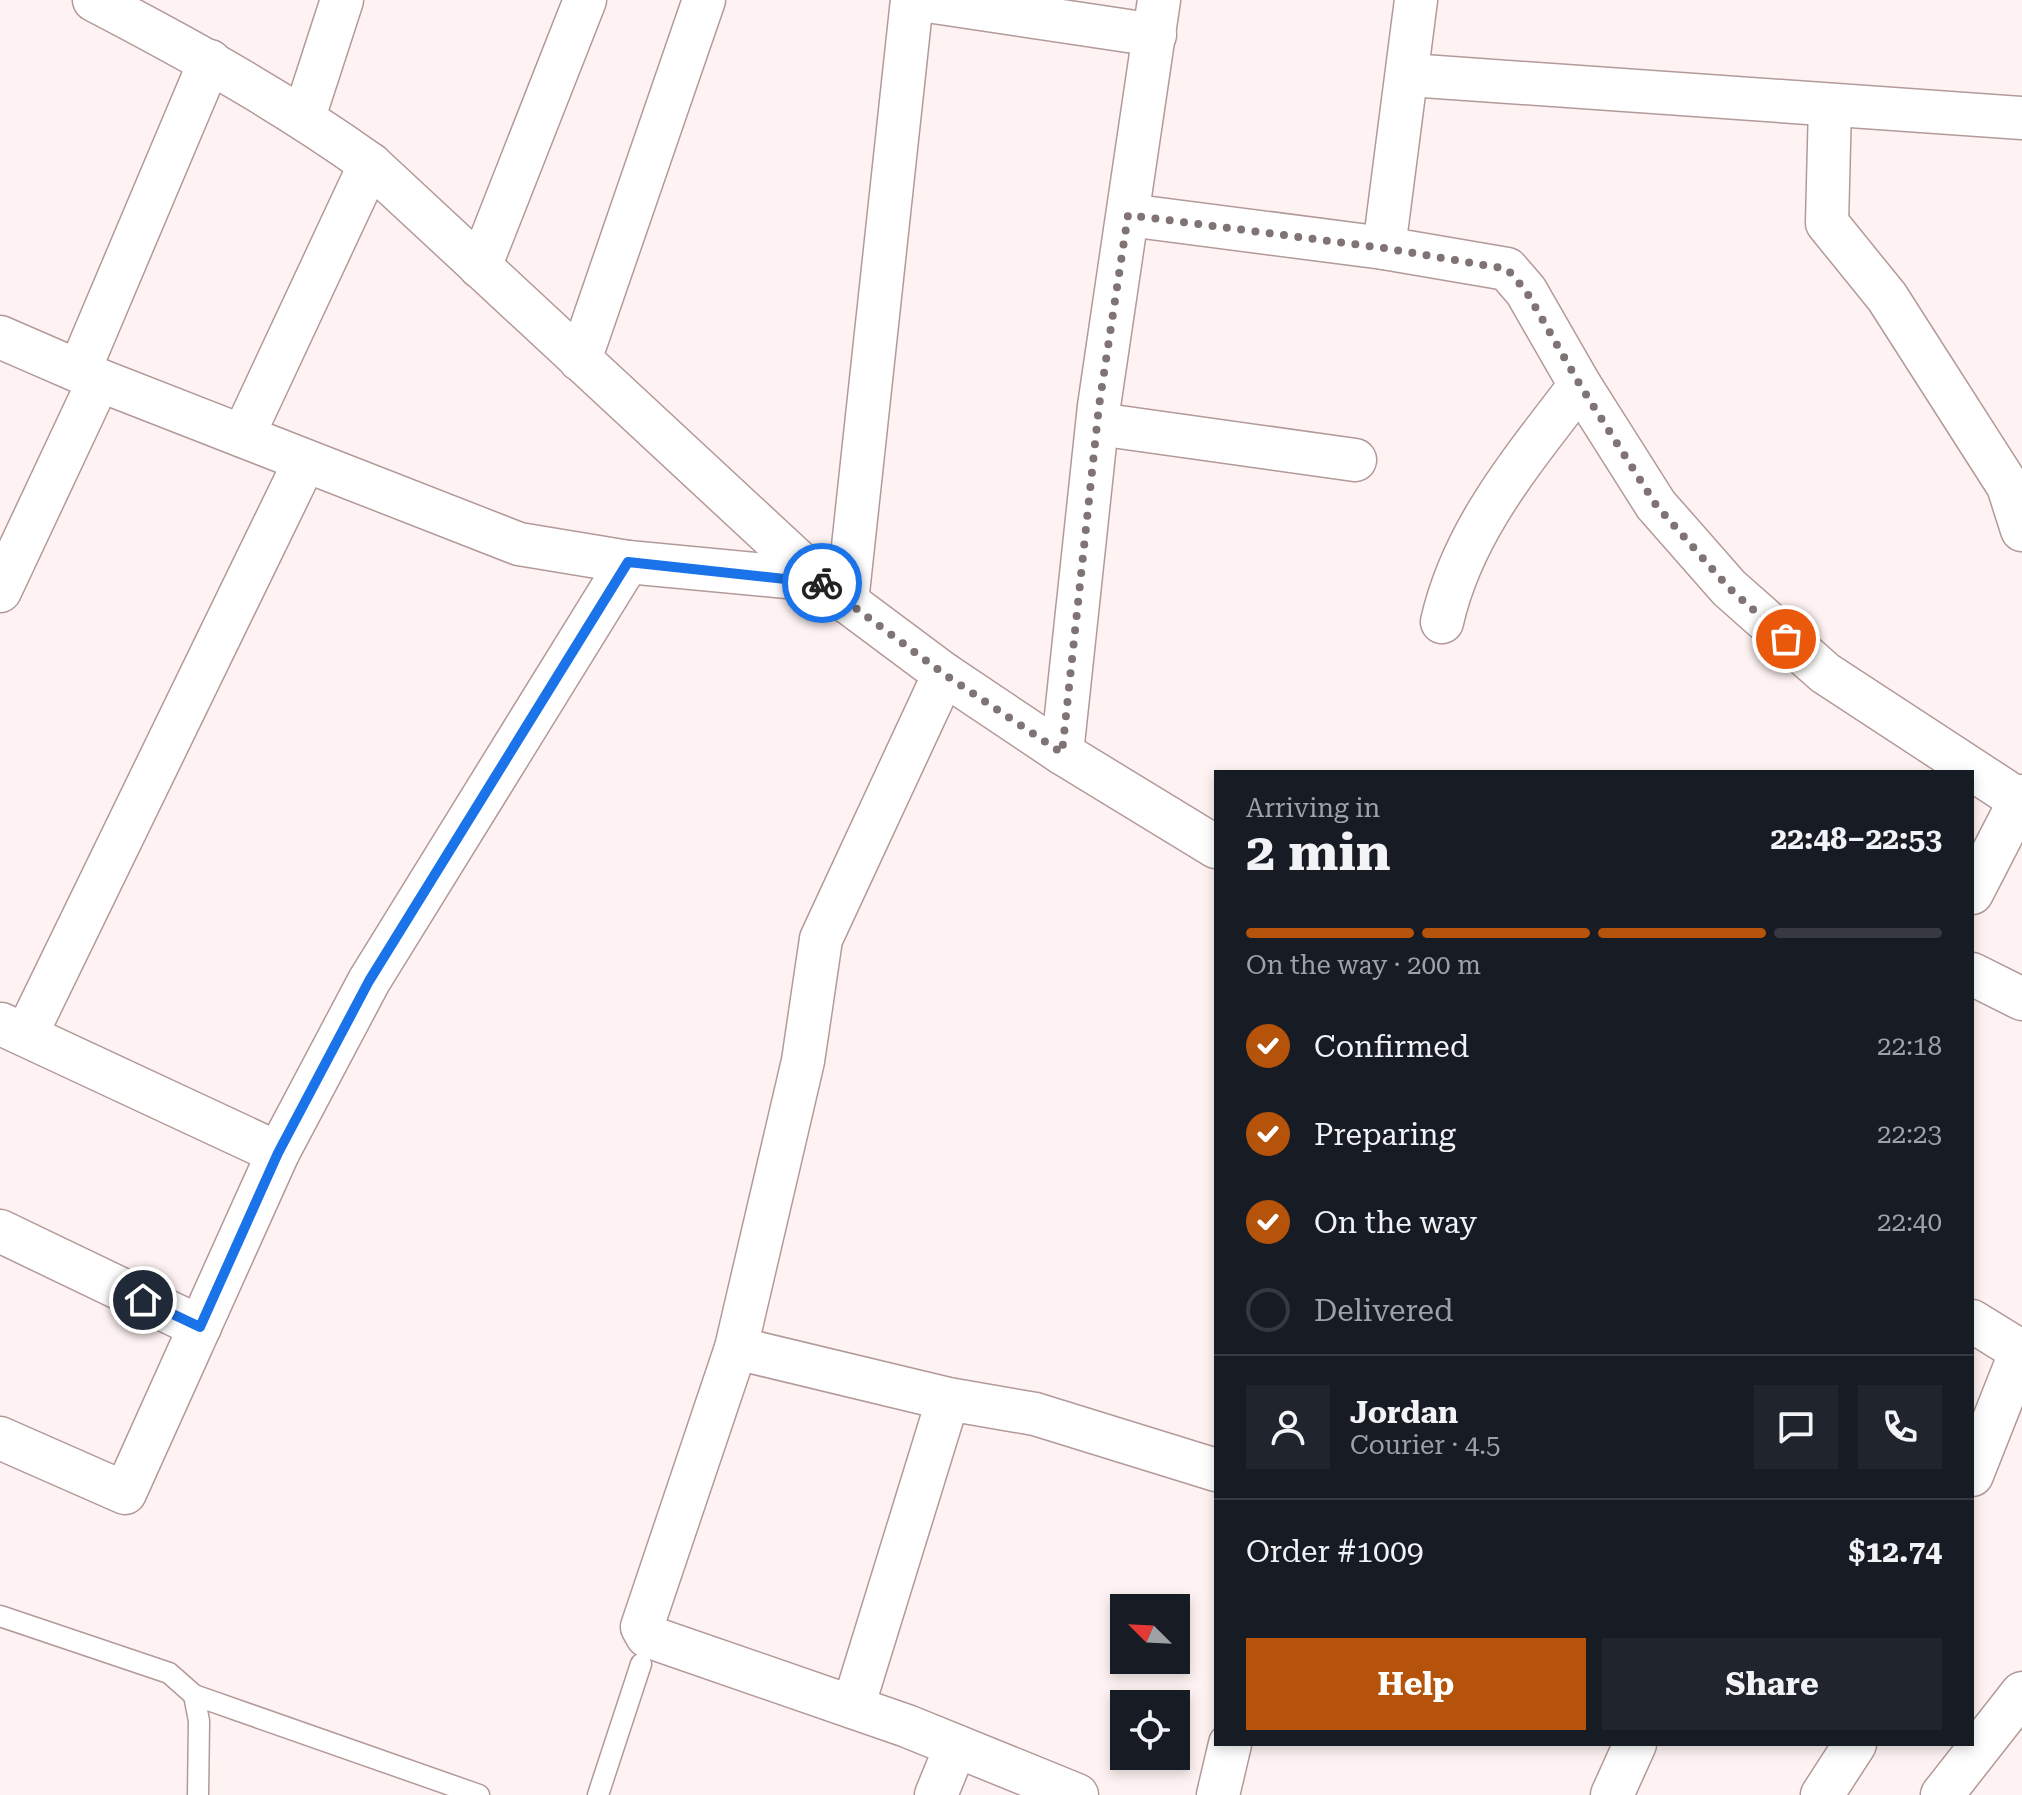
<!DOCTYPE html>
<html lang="en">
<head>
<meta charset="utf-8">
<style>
	:root { --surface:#171b24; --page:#20242c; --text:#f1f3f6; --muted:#9ea1a6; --line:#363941; --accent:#b45309 }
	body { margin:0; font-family:"Roboto Serif",serif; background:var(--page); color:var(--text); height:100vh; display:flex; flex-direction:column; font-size:30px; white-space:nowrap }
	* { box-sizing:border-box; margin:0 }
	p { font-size:26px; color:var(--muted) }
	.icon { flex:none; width:44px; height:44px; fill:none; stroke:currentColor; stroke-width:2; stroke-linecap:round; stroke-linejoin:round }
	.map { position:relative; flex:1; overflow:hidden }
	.drawer { position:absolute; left:1214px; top:770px; width:760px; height:976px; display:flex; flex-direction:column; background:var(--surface); border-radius:0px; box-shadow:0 4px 12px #0003 }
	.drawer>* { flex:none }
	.needle { width:52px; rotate:294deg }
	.controls { position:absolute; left:1110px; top:1594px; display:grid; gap:16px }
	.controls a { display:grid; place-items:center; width:80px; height:80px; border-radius:0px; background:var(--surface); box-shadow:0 4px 12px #0003; font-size:40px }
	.pin { position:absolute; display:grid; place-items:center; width:68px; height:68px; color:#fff; margin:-34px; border:4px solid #fff; border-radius:50%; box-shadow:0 2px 8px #0007 }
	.courier { position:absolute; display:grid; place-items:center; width:80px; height:80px; margin:-40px; border:6px solid #1a73e8; border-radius:50%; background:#fff; color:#222; box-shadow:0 2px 10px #0007 }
	.summary em { font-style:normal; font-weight:700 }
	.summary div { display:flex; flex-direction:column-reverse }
	.summary { display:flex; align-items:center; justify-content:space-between; height:136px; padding:0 32px }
	h1 { font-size:52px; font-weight:700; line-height:60px }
	.bar { display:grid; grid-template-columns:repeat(4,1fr); gap:12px 8px; align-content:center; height:96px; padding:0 32px }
	.bar i { height:10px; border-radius:6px; background:var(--line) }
	.bar .current { background:var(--accent) }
	.bar p { grid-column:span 4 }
	.line { display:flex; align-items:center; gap:20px; padding:0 32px; border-top:2px solid var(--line) }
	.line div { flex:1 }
	.round { display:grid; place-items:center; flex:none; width:84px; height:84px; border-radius:0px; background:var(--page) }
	ol { padding:0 32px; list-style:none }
	li { display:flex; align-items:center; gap:24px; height:88px }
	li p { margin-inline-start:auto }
	li .icon { padding:8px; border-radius:50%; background:var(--accent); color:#fff; stroke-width:4 }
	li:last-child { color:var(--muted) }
	li i { width:44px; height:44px; border:4px solid var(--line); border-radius:50% }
	.button { display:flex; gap:16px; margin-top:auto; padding:16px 32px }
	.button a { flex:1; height:92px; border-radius:0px; background:var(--accent); color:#fff; font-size:32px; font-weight:700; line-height:92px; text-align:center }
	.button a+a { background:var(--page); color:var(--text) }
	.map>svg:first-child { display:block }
</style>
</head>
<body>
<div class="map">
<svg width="2022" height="1795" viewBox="0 0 2022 1795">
	<rect width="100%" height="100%" fill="#fef2f2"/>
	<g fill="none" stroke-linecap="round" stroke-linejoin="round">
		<g stroke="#b39a99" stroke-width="23">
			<g id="lane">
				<path d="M 0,1616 L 169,1673 L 194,1695 L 479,1795"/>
				<path d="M 194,1695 L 199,1721 L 198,1795"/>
				<path d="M 598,1795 L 641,1664"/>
			</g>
		</g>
		<g stroke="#b39a99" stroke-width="45">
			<g id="street">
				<path d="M 94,0 C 190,50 282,101 370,164 L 818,580 L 944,674 L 1062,753 L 1216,847"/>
				<path d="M 921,0 L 1155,35"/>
				<path d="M 1416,0 L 1384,248 L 1507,269 L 1526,291 L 1580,385 L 1656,505 L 1729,588 L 1825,673 L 2019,800"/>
				<path d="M 1409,75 L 2022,118"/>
				<path d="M 1830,105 L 1827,223 L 1887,297 L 2008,486 L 2022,530"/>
				<path d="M 304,117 L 342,0"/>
				<path d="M 1128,215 L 1384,248"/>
				<path d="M 480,267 L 585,0"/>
				<path d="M 0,337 L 99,380 L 519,544 L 628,562 L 818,580"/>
				<path d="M 580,360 L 704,0"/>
				<path d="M 79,371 L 210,61"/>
				<path d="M 1098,424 L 1355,460"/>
				<path d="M 243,436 L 370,164"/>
				<path d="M 0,591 L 99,380"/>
				<path d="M 847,602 L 912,0"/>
				<path d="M 1442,622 C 1463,529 1524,459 1580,385"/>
				<path d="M 944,674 L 821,939 L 803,1061 L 736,1348 L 642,1627 L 647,1636 L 907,1726 L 1077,1795"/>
				<path d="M 1062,753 L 1099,406 L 1159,0"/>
				<path d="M 1972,893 L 2022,796"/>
				<path d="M 1972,974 L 2022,999"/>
				<path d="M 1,1024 L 278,1153"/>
				<path d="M 26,1035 L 305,461"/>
				<path d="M 0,1231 L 200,1327"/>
				<path d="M 1972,1321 L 2022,1352"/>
				<path d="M 736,1348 L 948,1399 L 1035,1414 L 1216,1470"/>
				<path d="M 0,1438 L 125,1493 L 278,1153 L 369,981 L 628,562"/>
				<path d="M 1972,1475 L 2021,1351"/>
				<path d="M 853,1707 L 948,1399"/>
				<path d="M 936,1795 L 956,1746"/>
				<path d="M 1218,1795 L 1230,1744"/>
				<path d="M 1612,1795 L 1635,1744"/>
				<path d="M 1822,1795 L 1855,1744"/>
				<path d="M 1942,1795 L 2022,1693"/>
			</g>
		</g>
		<use href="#lane" stroke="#fff" stroke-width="20"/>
		<use href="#street" stroke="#fff" stroke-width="42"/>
	</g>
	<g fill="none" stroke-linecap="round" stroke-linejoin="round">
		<path stroke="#7f7373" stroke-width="8" stroke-dasharray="0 14.4" d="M 822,583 L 944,674 L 1062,753 L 1099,406 L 1128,215 L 1384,248 L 1507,269 L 1526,291 L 1580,385 L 1656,505 L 1729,588 L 1786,639"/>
		<path stroke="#1a73e8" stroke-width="10" d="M 143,1300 L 200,1327 L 278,1153 L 369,981 L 628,562 L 822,583"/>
	</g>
</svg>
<div class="controls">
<a><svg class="needle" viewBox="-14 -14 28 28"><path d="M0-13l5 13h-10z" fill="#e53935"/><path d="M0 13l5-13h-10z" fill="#9ea1a6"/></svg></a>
<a><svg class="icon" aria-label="locate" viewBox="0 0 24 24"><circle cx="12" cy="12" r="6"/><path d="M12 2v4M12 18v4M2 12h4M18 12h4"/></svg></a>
</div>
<div class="pin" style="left:1786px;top:639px;background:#ea580c"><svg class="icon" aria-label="bag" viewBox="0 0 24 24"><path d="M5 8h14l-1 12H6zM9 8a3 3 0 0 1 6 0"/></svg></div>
<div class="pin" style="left:143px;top:1300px;background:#1f2937"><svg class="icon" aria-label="home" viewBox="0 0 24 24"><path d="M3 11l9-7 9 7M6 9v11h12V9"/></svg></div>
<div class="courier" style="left:822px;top:583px"><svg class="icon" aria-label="bike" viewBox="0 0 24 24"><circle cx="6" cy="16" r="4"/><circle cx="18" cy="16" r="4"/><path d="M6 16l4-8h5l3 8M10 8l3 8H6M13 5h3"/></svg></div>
<section class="drawer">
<div class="summary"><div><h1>2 min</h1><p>Arriving in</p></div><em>22:48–22:53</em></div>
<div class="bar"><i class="current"></i><i class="current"></i><i class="current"></i><i></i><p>On the way · 200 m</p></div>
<ol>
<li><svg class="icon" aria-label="check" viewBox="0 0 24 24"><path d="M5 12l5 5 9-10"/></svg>Confirmed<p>22:18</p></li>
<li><svg class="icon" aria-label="check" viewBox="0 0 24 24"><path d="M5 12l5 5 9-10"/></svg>Preparing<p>22:23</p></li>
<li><svg class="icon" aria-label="check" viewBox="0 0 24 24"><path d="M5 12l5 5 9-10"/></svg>On the way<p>22:40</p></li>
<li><i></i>Delivered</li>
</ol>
<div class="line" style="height:144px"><a class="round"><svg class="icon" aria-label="person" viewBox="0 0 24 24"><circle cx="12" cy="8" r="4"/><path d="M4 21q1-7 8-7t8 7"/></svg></a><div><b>Jordan</b><p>Courier · 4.5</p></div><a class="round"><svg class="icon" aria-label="chat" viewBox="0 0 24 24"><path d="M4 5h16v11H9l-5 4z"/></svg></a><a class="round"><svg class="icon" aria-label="phone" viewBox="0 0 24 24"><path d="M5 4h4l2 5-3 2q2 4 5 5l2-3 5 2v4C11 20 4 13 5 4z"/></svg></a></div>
<div class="line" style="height:104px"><div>Order #1009</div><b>$12.74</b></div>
<div class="button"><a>Help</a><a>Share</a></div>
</section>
</div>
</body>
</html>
